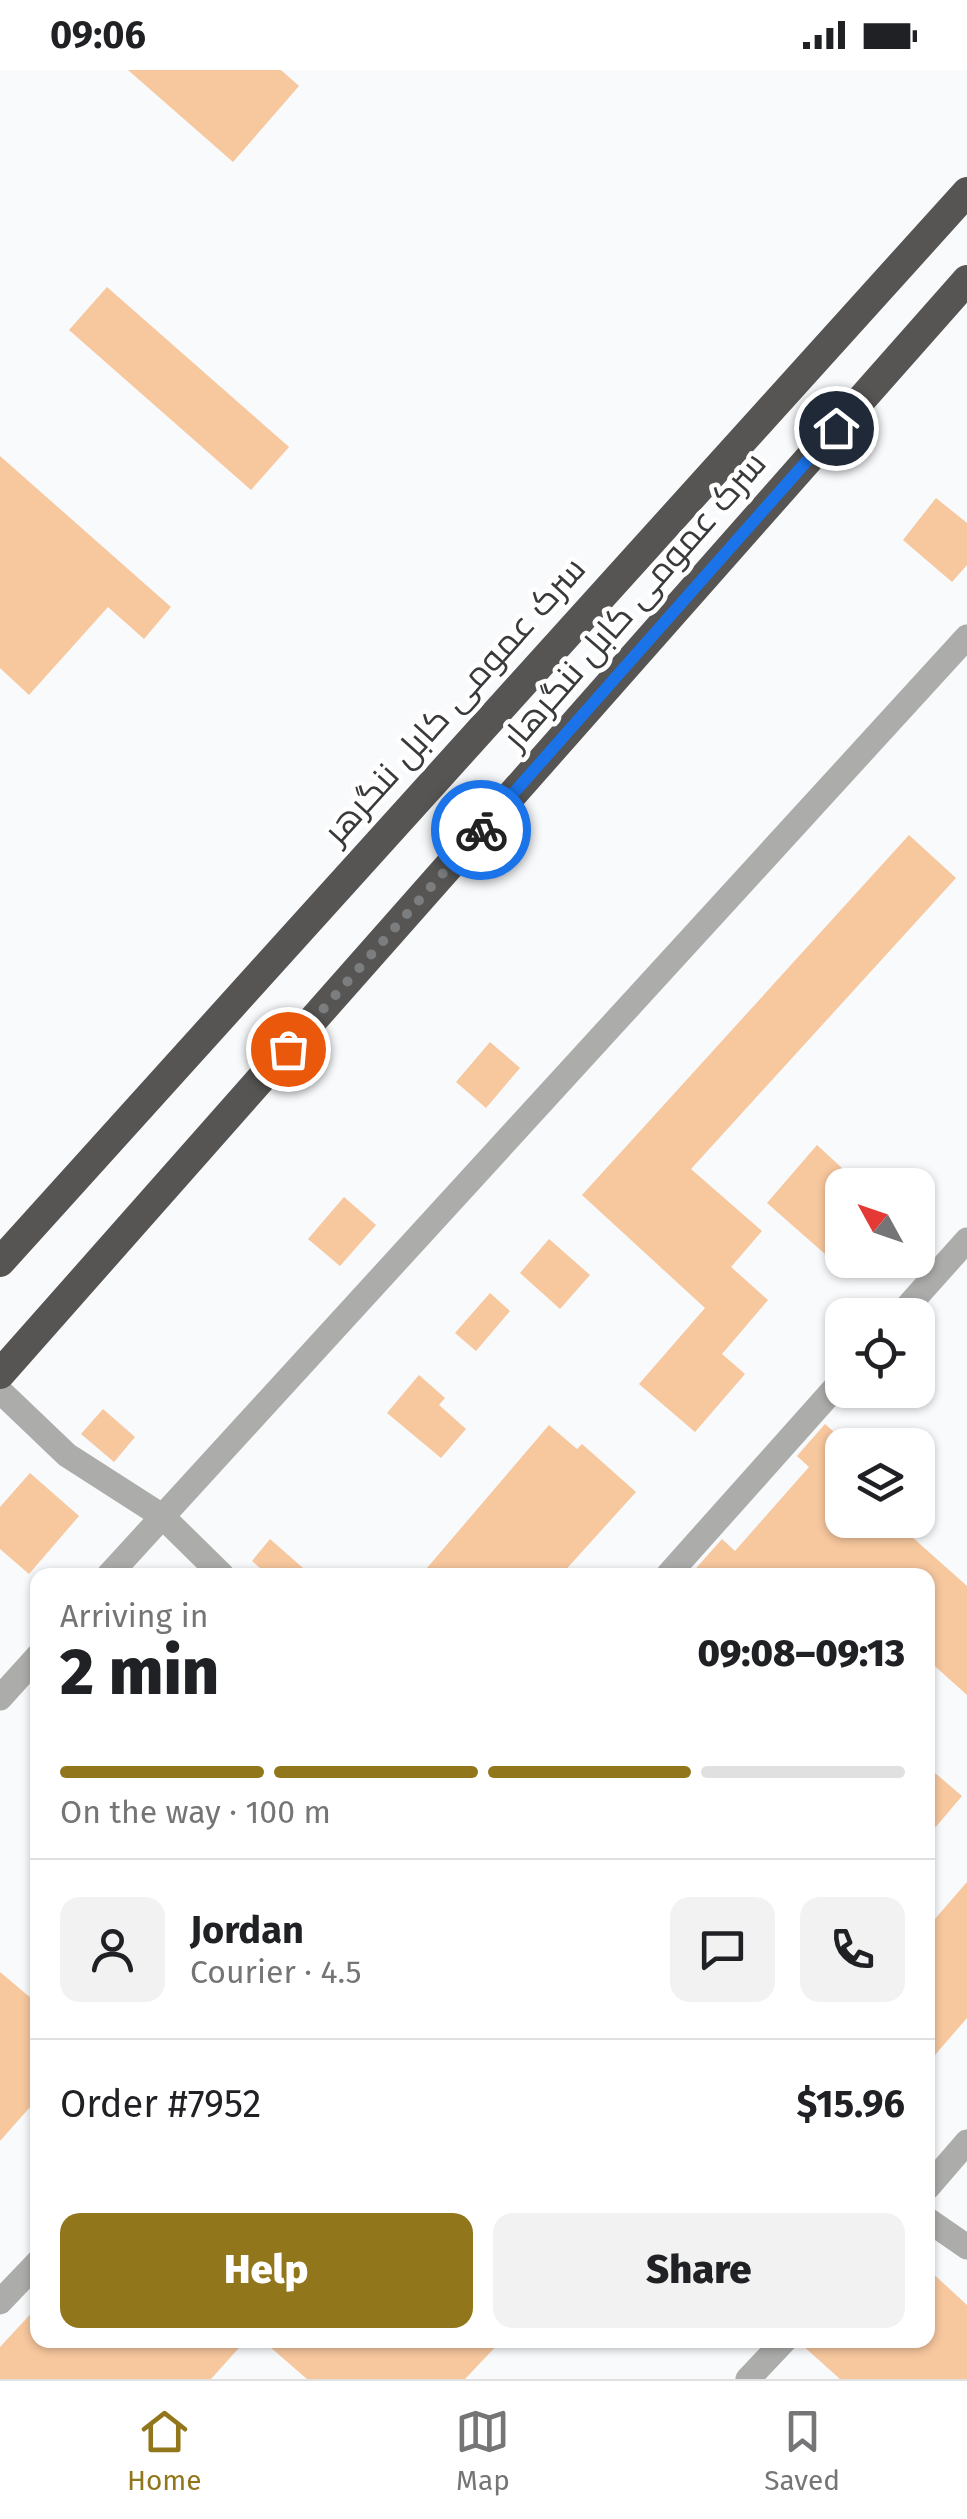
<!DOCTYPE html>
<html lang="en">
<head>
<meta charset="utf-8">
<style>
	:root { --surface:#fff; --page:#f2f2f2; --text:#202124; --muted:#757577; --line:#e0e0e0; --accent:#92761c }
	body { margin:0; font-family:"Fira Sans",Cairo,sans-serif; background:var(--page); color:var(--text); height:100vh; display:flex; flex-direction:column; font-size:38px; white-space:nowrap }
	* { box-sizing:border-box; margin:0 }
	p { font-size:32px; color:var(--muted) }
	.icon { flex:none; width:55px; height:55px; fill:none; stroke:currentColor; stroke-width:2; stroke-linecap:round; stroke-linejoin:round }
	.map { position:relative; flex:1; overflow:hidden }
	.drawer { position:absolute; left:30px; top:1498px; width:905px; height:780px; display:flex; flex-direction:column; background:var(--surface); border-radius:20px; box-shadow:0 2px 8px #0004 }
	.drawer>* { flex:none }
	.needle { width:65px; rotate:310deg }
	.controls { position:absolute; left:825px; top:1098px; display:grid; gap:20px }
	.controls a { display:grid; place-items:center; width:110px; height:110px; border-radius:20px; background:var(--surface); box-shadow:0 2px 8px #0004; font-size:50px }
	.pin { position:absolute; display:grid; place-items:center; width:85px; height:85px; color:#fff; margin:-42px; border:5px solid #fff; border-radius:50%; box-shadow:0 2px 10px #0007 }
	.courier { position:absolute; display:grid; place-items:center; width:100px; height:100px; margin:-50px; border:8px solid #1a73e8; border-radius:50%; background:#fff; color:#222; box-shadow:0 2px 12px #0007 }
	.head em { font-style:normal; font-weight:800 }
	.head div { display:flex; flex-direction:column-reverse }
	.head { display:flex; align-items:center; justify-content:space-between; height:170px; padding:0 30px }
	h1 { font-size:65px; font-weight:800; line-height:75px }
	.bar { display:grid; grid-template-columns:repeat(4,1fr); gap:15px 10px; align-content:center; height:120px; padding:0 30px }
	.bar i { height:12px; border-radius:8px; background:var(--line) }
	.bar .current { background:var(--accent) }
	.bar p { grid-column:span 4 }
	.line { display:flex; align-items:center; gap:25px; padding:0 30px; border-top:2px solid var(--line) }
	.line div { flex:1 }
	.round { display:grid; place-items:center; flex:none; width:105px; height:105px; border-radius:20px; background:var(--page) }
	.button { display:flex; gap:20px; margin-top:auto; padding:20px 30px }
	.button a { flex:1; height:115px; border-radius:20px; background:var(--accent); color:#fff; font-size:40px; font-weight:800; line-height:115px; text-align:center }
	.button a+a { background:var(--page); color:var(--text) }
	.status { display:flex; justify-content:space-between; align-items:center; height:70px; padding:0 50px; background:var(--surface); direction:ltr }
	.status svg { height:28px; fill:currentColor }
	.tab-bar { display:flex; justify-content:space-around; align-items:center; height:140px; border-top:2px solid var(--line); background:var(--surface); font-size:28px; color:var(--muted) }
	.tab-bar a { display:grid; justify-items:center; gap:5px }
	.tab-bar .current { color:var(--accent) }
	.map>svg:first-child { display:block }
</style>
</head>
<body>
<div class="status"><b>09:06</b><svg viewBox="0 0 49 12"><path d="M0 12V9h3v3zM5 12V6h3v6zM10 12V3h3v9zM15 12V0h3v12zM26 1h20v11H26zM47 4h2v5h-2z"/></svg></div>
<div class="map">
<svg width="967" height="2309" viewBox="0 0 967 2309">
	<rect width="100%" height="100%" fill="#f8fafc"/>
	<g fill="#f7c79e">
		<path d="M 128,0 L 281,0 L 299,16 L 233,92 Z"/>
		<path d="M 107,217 L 289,377 L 251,420 L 69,260 Z"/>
		<path d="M 0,386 L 171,537 L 144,569 L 108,537 L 29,625 L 0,598 Z"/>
		<path d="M 936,428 L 967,453 L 967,495 L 952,512 L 903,470 Z"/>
		<path d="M 909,765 L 956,808 L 691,1099 L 762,1161 L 731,1197 L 768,1230 L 722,1284 L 745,1304 L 695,1362 L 639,1314 L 705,1238 L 582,1125 Z"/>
		<path d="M 490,972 L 520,998 L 486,1038 L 456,1012 Z"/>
		<path d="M 817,1075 L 842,1098 L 842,1199 L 767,1133 Z"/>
		<path d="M 344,1127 L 376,1155 L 340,1196 L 308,1169 Z"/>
		<path d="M 549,1169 L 590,1205 L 560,1239 L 520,1203 Z"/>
		<path d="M 490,1223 L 510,1241 L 476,1281 L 455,1263 Z"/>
		<path d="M 419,1305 L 445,1328 L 439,1335 L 466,1359 L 441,1388 L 387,1343 Z"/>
		<path d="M 103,1339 L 135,1367 L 114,1392 L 81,1364 Z"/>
		<path d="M 825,1354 L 842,1369 L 842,1450 L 893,1450 L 967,1516 L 967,1625 L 928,1590 L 928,1505 L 690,1505 L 722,1469 L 735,1481 L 809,1397 L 797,1386 Z"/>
		<path d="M 549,1355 L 577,1379 L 582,1374 L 636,1422 L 561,1505 L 421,1505 Z"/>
		<path d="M 30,1403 L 79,1446 L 29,1504 L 0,1479 L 0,1437 Z"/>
		<path d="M 270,1469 L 311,1505 L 268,1505 L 252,1491 Z"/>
		<path d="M 928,1697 L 962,1726 L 928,1766 Z"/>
		<path d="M 967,1812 L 967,1948 L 928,1993 L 928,1857 Z"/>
		<path d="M 0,1902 L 38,1934 L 38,2028 L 0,2071 Z"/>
		<path d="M 928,2199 L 967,2235 L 967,2309 L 840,2309 L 801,2274 L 801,2270 L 928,2270 Z"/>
		<path d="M 38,2236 L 38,2270 L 246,2270 L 211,2309 L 0,2309 L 0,2277 Z"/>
		<path d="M 262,2270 L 502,2270 L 465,2309 L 307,2309 Z"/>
	</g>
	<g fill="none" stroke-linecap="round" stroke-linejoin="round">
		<g stroke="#acacab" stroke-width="25">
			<path d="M 900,1245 L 967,1170"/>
			<path d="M 0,1321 L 67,1385 L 162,1446 L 222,1505"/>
			<path d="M 109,1505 L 967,567"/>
			<path d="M 668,1505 L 842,1310"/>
			<path d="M 0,1628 L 38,1586"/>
			<path d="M 928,2117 L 967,2072"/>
			<path d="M 928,2150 L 967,2177"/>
			<path d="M 0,2232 L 38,2192"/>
			<path d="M 748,2309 L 785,2270"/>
		</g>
		<g stroke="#565553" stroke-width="30">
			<path d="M 0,1192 L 967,122"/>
			<path d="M 0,1304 L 967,210"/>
		</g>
	</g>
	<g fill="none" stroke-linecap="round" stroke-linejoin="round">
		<path stroke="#7c7d7f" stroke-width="10" stroke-dasharray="0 18" d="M 288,979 L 481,760"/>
		<path stroke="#1a73e8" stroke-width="12" d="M 481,760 L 836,358"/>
	</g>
	<g text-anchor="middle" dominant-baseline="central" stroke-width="9" stroke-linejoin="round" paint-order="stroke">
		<g font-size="35" fill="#393a3b" stroke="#fff">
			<text transform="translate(634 530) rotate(-49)">سرک عمومی کابل ننگرهار</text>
			<text transform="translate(454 630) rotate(-48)">سرک عمومی کابل ننگرهر</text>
		</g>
	</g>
</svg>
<div class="controls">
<a><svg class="needle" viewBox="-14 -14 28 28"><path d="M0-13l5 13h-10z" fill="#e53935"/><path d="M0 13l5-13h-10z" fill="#757577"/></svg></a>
<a><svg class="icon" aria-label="locate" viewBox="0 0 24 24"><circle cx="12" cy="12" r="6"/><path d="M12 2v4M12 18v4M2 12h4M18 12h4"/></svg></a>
<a><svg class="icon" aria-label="layers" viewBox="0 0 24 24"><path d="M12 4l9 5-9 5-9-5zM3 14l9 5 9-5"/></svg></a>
</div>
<div class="pin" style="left:288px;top:979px;background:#ea580c"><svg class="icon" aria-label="bag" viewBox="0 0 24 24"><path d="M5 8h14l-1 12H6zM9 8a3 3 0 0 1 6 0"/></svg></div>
<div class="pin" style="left:836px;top:358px;background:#1f2937"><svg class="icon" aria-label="home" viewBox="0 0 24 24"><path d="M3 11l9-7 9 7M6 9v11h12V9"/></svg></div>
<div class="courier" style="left:481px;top:760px"><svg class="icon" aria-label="bike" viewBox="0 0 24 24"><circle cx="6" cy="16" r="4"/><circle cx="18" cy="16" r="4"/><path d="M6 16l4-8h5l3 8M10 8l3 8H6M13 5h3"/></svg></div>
<section class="drawer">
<div class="head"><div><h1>2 min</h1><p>Arriving in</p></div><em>09:08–09:13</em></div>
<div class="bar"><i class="current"></i><i class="current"></i><i class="current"></i><i></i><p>On the way · 100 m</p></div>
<div class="line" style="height:180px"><a class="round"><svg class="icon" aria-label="person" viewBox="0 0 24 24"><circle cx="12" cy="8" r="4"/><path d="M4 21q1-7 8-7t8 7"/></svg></a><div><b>Jordan</b><p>Courier · 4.5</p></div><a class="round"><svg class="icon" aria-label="chat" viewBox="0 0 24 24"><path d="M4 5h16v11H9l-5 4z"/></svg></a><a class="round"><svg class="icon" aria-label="phone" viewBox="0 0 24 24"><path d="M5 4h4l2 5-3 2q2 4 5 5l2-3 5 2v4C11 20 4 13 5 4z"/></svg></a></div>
<div class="line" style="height:130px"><div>Order #7952</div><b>$15.96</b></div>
<div class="button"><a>Help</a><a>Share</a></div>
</section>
</div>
<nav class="tab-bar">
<a class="current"><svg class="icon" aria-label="home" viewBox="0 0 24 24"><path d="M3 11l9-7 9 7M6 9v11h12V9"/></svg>Home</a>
<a><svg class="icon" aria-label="map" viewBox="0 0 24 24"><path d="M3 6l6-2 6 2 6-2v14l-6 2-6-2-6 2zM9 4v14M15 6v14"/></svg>Map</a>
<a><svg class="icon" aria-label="saved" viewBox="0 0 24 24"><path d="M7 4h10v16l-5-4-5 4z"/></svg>Saved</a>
</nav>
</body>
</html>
